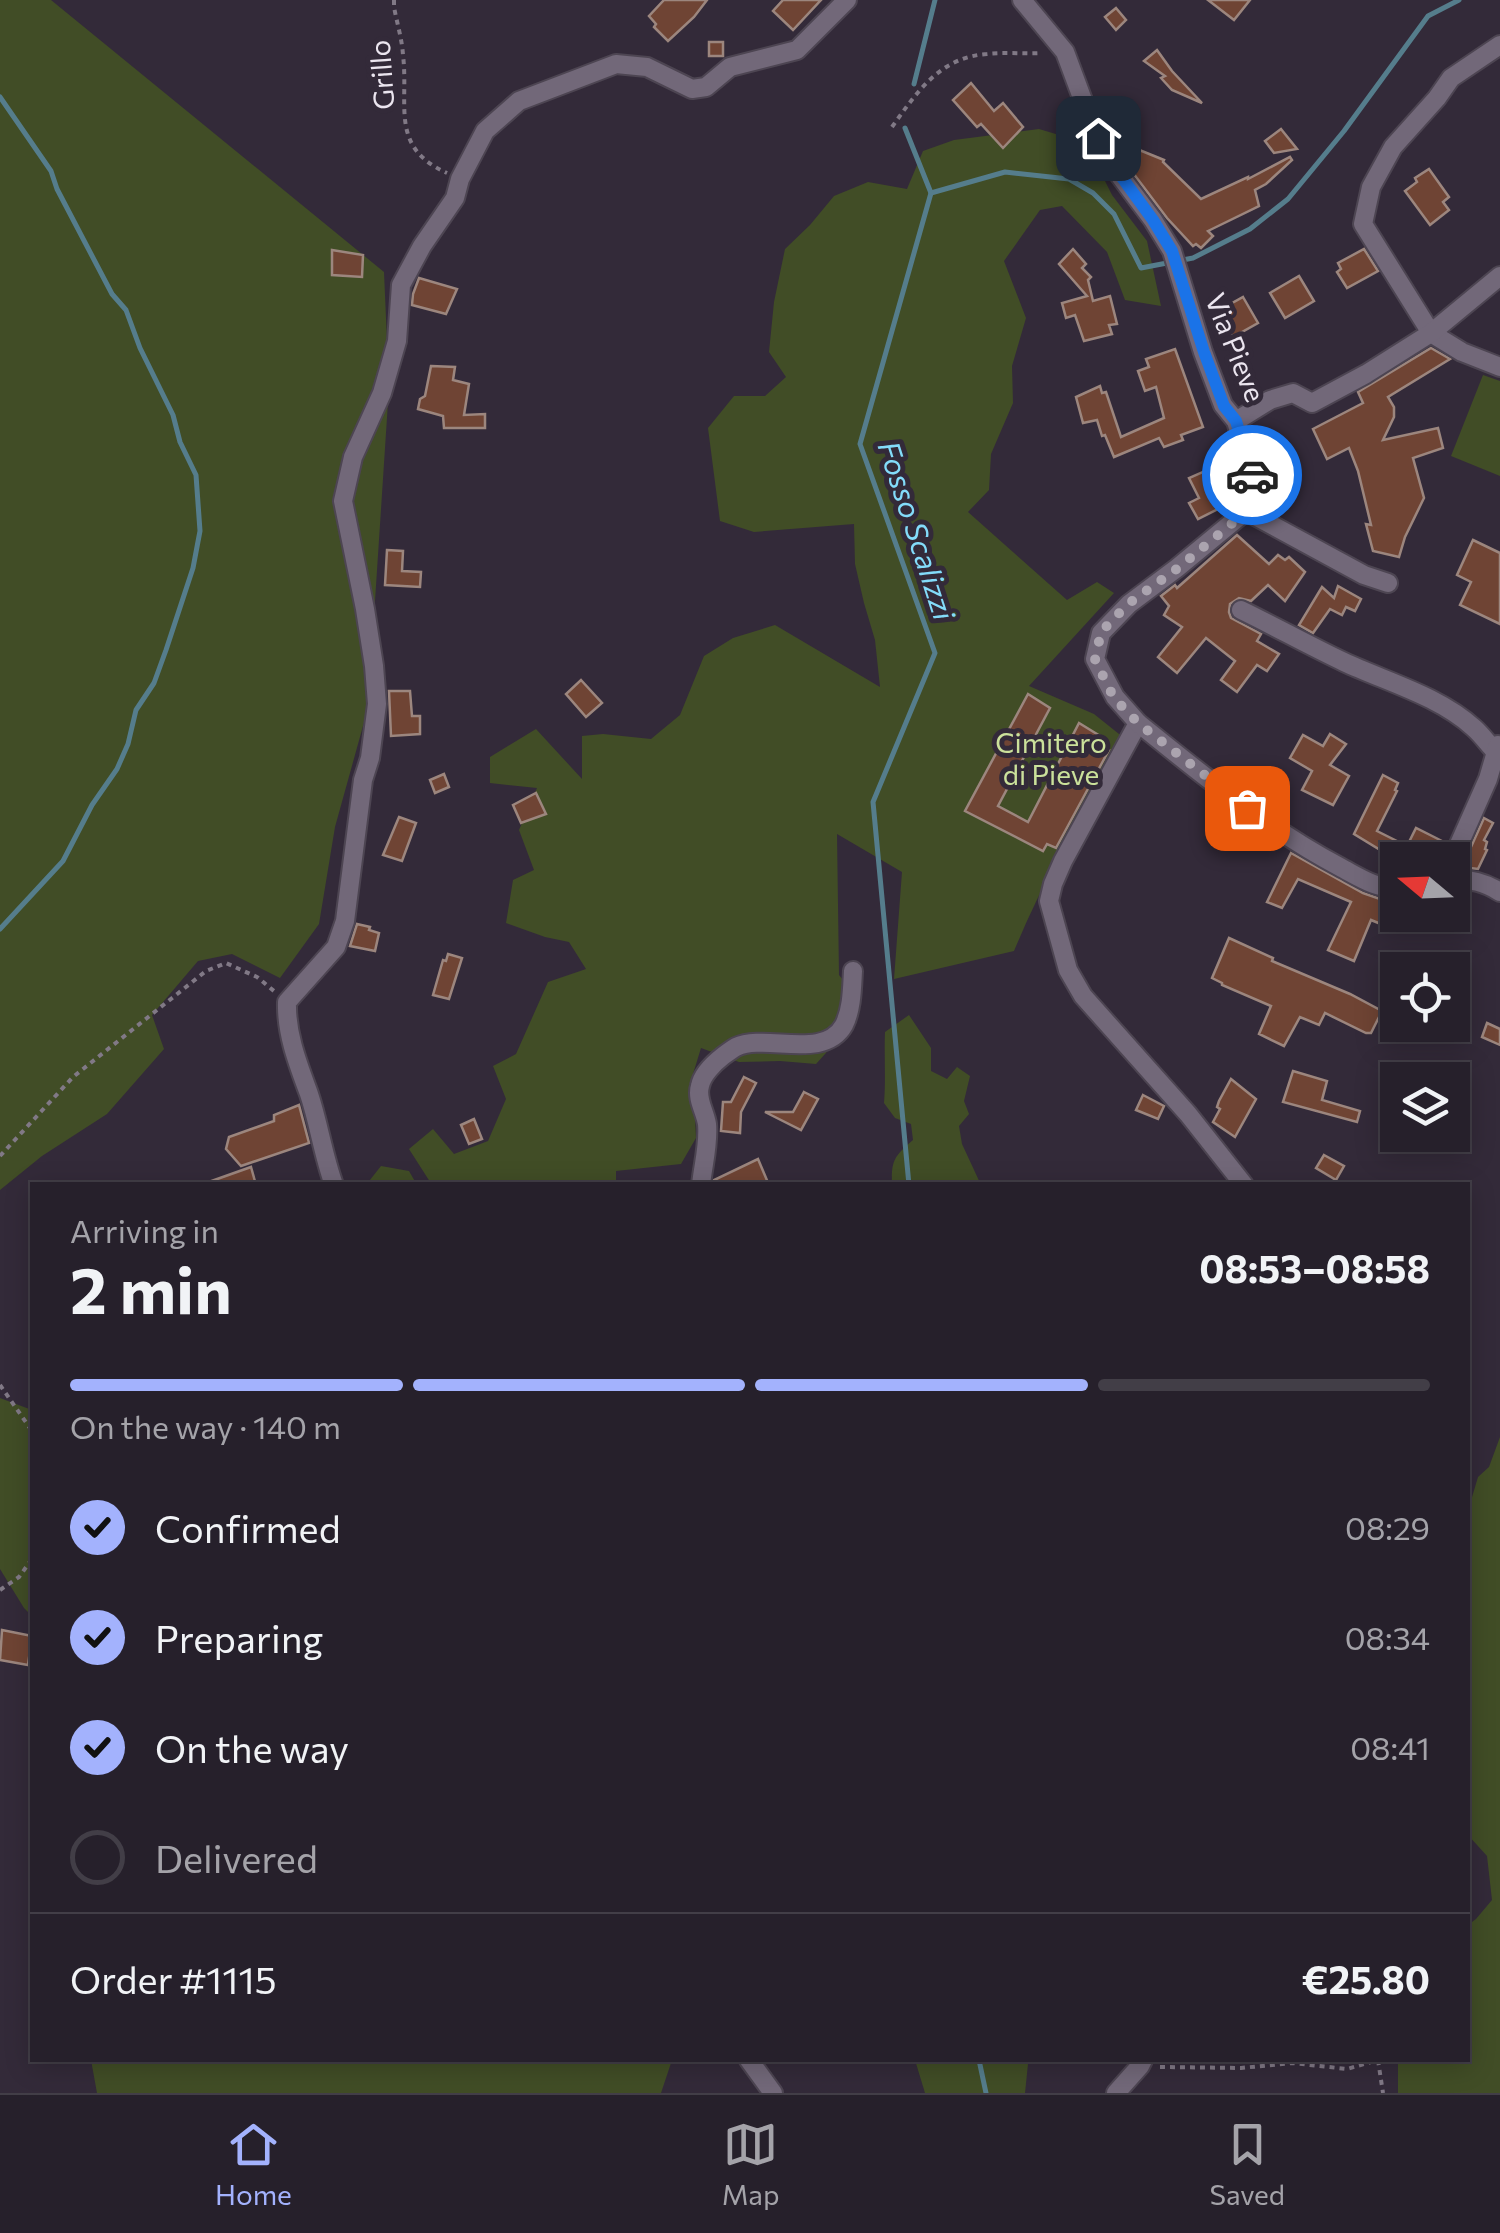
<!DOCTYPE html>
<html lang="en">
<head>
<meta charset="utf-8">
<style>
	:root { --surface:#26202b; --page:#2e2833; --text:#f1f3f6; --muted:#a4a3a9; --line:#423e47; --accent:#a3b2fd }
	body { margin:0; font-family:Commissioner,sans-serif; background:var(--page); color:var(--text); height:100vh; display:flex; flex-direction:column; font-size:38px; white-space:nowrap }
	* { box-sizing:border-box; margin:0 }
	p { font-size:32px; color:var(--muted) }
	.icon { flex:none; width:55px; height:55px; fill:none; stroke:currentColor; stroke-width:2; stroke-linecap:round; stroke-linejoin:round }
	.map { position:relative; flex:1; overflow:hidden }
	.sheet { position:absolute; left:30px; top:1182px; width:1440px; height:880px; display:flex; flex-direction:column; background:var(--surface); border-radius:0px; box-shadow:0 5px 25px #0003,0 0 0 2px var(--line) }
	.sheet>* { flex:none }
	.needle { width:65px; rotate:289deg }
	.tools { position:absolute; left:1380px; top:842px; display:grid; gap:20px }
	.tools a { display:grid; place-items:center; width:90px; height:90px; border-radius:0px; background:var(--surface); box-shadow:0 5px 25px #0003,0 0 0 2px var(--line); font-size:50px }
	.pin { position:absolute; display:grid; place-items:center; width:85px; height:85px; color:#fff; margin:-42px; border-radius:20px; box-shadow:0 5px 15px #0006 }
	.courier { position:absolute; display:grid; place-items:center; width:100px; height:100px; margin:-50px; border:8px solid #1a73e8; border-radius:50%; background:#fff; color:#222; box-shadow:0 2px 12px #0007 }
	.overview em { font-style:normal; font-weight:700 }
	.overview div { display:flex; flex-direction:column-reverse }
	.overview { display:flex; align-items:center; justify-content:space-between; height:170px; padding:0 40px }
	h1 { font-size:65px; font-weight:700; line-height:75px }
	.bar { display:grid; grid-template-columns:repeat(4,1fr); gap:15px 10px; align-content:center; height:120px; padding:0 40px }
	.bar i { height:12px; border-radius:8px; background:var(--line) }
	.bar .on { background:var(--accent) }
	.bar p { grid-column:span 4 }
	.line { display:flex; align-items:center; gap:25px; padding:0 40px; border-top:2px solid var(--line) }
	.line div { flex:1 }
	ol { padding:0 40px; list-style:none }
	li { display:flex; align-items:center; gap:30px; height:110px }
	li p { margin-inline-start:auto }
	li .icon { padding:10px; border-radius:50%; background:var(--accent); color:#111; stroke-width:4 }
	li:last-child { color:var(--muted) }
	li i { width:55px; height:55px; border:5px solid var(--line); border-radius:50% }
	.dock { display:flex; justify-content:space-around; align-items:center; height:140px; border-top:2px solid var(--line); background:var(--surface); font-size:28px; color:var(--muted) }
	.dock a { display:grid; justify-items:center; gap:5px }
	.dock .on { color:var(--accent) }
	.map>svg:first-child { display:block }
</style>
</head>
<body>
<div class="map">
<svg width="1500" height="2093" viewBox="0 0 1500 2093">
	<rect width="100%" height="100%" fill="#332a39"/>
	<g fill="#414d26">
		<path d="M 0,0 L 51,0 L 384,272 L 389,387 L 368,708 L 335,827 L 319,924 L 280,978 L 232,954 L 198,961 L 152,1015 L 164,1049 L 107,1114 L 42,1156 L 0,1190 Z"/>
		<path d="M 1039,129 L 1086,143 L 1112,195 L 1147,241 L 1161,306 L 1125,300 L 1107,252 L 1062,206 L 1040,210 L 1004,261 L 1026,318 L 1012,366 L 1013,403 L 991,454 L 989,490 L 968,512 L 1067,600 L 1097,582 L 1114,593 L 1029,686 L 1094,714 L 1124,738 C 1085,808 1045,876 1014,951 L 894,979 L 902,872 L 837,834 L 839,975 L 855,995 L 844,1033 L 816,1064 L 780,1061 L 739,1062 L 701,1048 L 693,1074 L 696,1138 L 681,1164 L 616,1171 L 616,1185 L 432,1185 L 409,1149 L 433,1129 L 454,1154 L 488,1141 L 506,1099 L 493,1066 L 516,1054 L 548,982 L 586,969 L 569,942 L 545,937 L 506,923 L 513,880 L 534,870 L 519,830 L 537,788 L 490,783 L 490,757 L 536,729 L 582,779 L 582,736 L 603,734 L 651,739 L 680,715 L 704,656 L 733,638 L 775,625 L 880,687 L 875,640 L 864,603 L 855,564 L 854,524 L 754,532 L 720,521 L 708,428 L 734,396 L 765,396 L 786,377 L 769,352 L 774,302 L 785,249 L 810,225 L 834,196 L 868,182 L 907,189 L 923,151 L 954,140 Z"/>
		<path d="M 1483,375 L 1500,381 L 1500,476 L 1451,456 Z"/>
		<path d="M 909,1015 L 931,1048 L 931,1071 L 947,1079 L 957,1067 L 970,1076 L 964,1101 L 969,1114 L 959,1126 L 962,1144 L 981,1185 L 892,1185 C 891,1159 895,1156 913,1140 L 911,1124 L 895,1118 L 884,1103 C 886,1079 884,1056 885,1032 Z"/>
		<path d="M 381,1166 L 409,1171 L 417,1185 L 366,1185 Z"/>
		<path d="M 0,1398 L 32,1410 L 32,1616 L 24,1608 L 0,1569 Z"/>
		<path d="M 1500,1437 L 1500,2093 L 1398,2093 L 1398,2060 L 1468,2060 L 1468,1925 L 1476,1919 L 1492,1900 L 1487,1856 L 1468,1835 L 1468,1505 L 1470,1504 L 1478,1477 L 1489,1467 Z"/>
		<path d="M 91,2060 L 672,2060 L 661,2093 L 97,2093 Z"/>
		<path d="M 915,2060 L 1026,2060 L 1028,2064 L 1025,2093 L 925,2093 Z"/>
	</g>
	<g fill="none" stroke-linecap="round" stroke-linejoin="round">
		<g stroke="#557d8c" stroke-width="5">
			<path d="M 914,84 L 935,0"/>
			<path d="M 0,97 L 51,171 L 57,189 L 112,294 L 126,310 L 140,348 L 173,415 L 180,442 L 196,475 L 200,531 L 193,568 L 166,650 L 154,683 L 136,710 L 128,744 L 117,769 L 92,805 L 63,861 L 0,929"/>
			<path d="M 905,128 L 931,193 L 860,444 L 935,653 L 873,802 L 909,1185"/>
			<path d="M 931,193 L 1005,172 L 1069,179 L 1093,193 L 1114,214 L 1141,268 L 1193,258 L 1250,229 L 1288,199 L 1344,131 L 1428,16 L 1459,0"/>
			<path d="M 979,2060 L 986,2093"/>
		</g>
	</g>
	<g fill="#6f4434" stroke="#9c867e" stroke-width="2.5">
		<path d="M 664,0 L 707,0 L 694,17 L 668,41 L 654,27 L 656,24 L 649,16 Z"/>
		<path d="M 783,0 L 821,0 L 793,30 L 773,11 Z"/>
		<path d="M 1208,0 L 1250,0 L 1234,20 Z"/>
		<path d="M 1116,8 L 1126,20 L 1116,30 L 1105,17 Z"/>
		<rect x="709" y="42" width="14" height="14"/>
		<path d="M 1157,50 L 1172,71 L 1202,103 L 1172,90 L 1161,78 L 1165,76 L 1144,61 Z"/>
		<path d="M 971,83 L 994,111 L 1003,103 L 1023,127 L 1003,148 L 981,124 L 977,127 L 953,100 Z"/>
		<path d="M 1281,129 L 1297,149 L 1274,153 L 1265,141 Z"/>
		<path d="M 1132,147 L 1164,160 L 1163,162 L 1201,199 L 1248,177 L 1248,179 L 1290,157 L 1292,160 L 1266,184 L 1255,190 L 1259,206 L 1208,231 L 1213,236 L 1201,248 L 1196,244 L 1193,246 L 1167,218 L 1127,165 L 1121,154 Z"/>
		<path d="M 1429,169 L 1449,197 L 1443,202 L 1449,210 L 1430,225 L 1405,191 L 1417,182 L 1415,178 Z"/>
		<path d="M 1073,249 L 1086,264 L 1082,268 L 1091,277 L 1088,280 L 1093,301 L 1110,296 L 1117,324 L 1109,325 L 1112,334 L 1084,341 L 1075,315 L 1066,318 L 1062,303 L 1087,296 L 1059,264 Z"/>
		<path d="M 1364,249 L 1378,271 L 1347,288 L 1337,272 L 1341,269 L 1338,263 Z"/>
		<path d="M 332,250 L 363,255 L 362,277 L 332,275 Z"/>
		<path d="M 1299,276 L 1314,301 L 1285,318 L 1270,293 Z"/>
		<path d="M 419,278 L 457,289 L 446,314 L 412,305 L 413,294 Z"/>
		<path d="M 1243,297 L 1258,323 L 1233,337 L 1218,311 Z"/>
		<path d="M 1431,348 L 1450,359 L 1388,397 L 1394,407 L 1394,417 L 1383,440 L 1438,428 L 1443,448 L 1413,458 L 1424,498 L 1405,537 L 1399,557 L 1373,551 L 1366,524 L 1371,525 L 1358,471 L 1349,448 L 1327,459 L 1313,429 L 1363,403 L 1358,392 Z"/>
		<path d="M 1175,349 L 1203,427 L 1181,435 L 1183,440 L 1164,447 L 1159,438 L 1114,457 L 1105,435 L 1102,436 L 1097,420 L 1083,423 L 1076,397 L 1100,386 L 1102,393 L 1106,392 L 1121,437 L 1164,418 L 1156,387 L 1145,391 L 1138,371 L 1149,367 L 1146,359 Z"/>
		<path d="M 431,366 L 455,367 L 453,380 L 469,384 L 464,415 L 485,414 L 485,428 L 444,428 L 443,416 L 418,409 L 420,399 L 425,396 Z"/>
		<path d="M 1214,467 L 1232,502 L 1198,519 L 1189,503 L 1199,498 L 1189,478 Z"/>
		<path d="M 1237,535 L 1269,564 L 1278,555 L 1285,560 L 1289,557 L 1305,572 L 1285,601 L 1268,585 L 1251,601 L 1239,598 L 1230,604 L 1229,612 L 1231,618 L 1261,634 L 1257,641 L 1279,654 L 1267,671 L 1257,665 L 1237,692 L 1221,680 L 1235,661 L 1206,638 L 1177,673 L 1158,657 L 1182,627 L 1164,615 L 1169,606 L 1161,596 L 1175,585 L 1177,588 Z"/>
		<path d="M 1473,540 L 1500,553 L 1500,624 L 1460,605 L 1471,582 L 1457,575 Z"/>
		<path d="M 387,550 L 403,551 L 402,571 L 421,572 L 420,587 L 385,585 Z"/>
		<path d="M 1338,586 L 1361,599 L 1355,611 L 1346,607 L 1342,615 L 1330,609 L 1313,633 L 1299,625 L 1322,587 L 1334,598 Z"/>
		<path d="M 581,680 L 602,703 L 586,717 L 566,694 Z"/>
		<path d="M 389,691 L 410,691 L 412,716 L 420,716 L 420,734 L 391,736 Z"/>
		<path d="M 1028,694 L 1050,708 L 998,806 L 1028,822 L 1079,723 L 1105,739 L 1102,746 L 1109,750 L 1056,848 L 1047,844 L 1043,851 L 965,811 Z"/>
		<path d="M 1330,734 L 1346,744 L 1330,765 L 1349,776 L 1333,805 L 1302,790 L 1312,771 L 1290,758 L 1303,735 L 1323,746 Z"/>
		<path d="M 444,774 L 449,787 L 435,793 L 430,780 Z"/>
		<path d="M 1383,775 L 1398,783 L 1395,790 L 1397,791 L 1377,831 L 1407,846 L 1416,828 L 1446,843 L 1440,860 L 1381,860 L 1385,853 L 1354,834 Z"/>
		<path d="M 536,793 L 546,814 L 521,823 L 513,805 Z"/>
		<path d="M 399,817 L 416,823 L 402,861 L 383,855 Z"/>
		<path d="M 1484,818 L 1493,823 L 1484,840 L 1487,842 L 1485,849 L 1487,850 L 1478,869 L 1462,867 Z"/>
		<path d="M 1291,853 L 1363,893 L 1380,899 L 1398,900 L 1398,914 L 1393,929 L 1371,920 L 1354,961 L 1328,950 L 1351,902 L 1298,879 L 1282,908 L 1267,902 Z"/>
		<path d="M 357,924 L 370,927 L 369,930 L 379,933 L 375,951 L 350,946 Z"/>
		<path d="M 1229,938 L 1273,958 L 1272,961 L 1350,994 L 1382,1011 L 1371,1033 L 1366,1033 L 1325,1013 L 1319,1025 L 1300,1017 L 1284,1046 L 1259,1034 L 1271,1006 L 1222,985 L 1222,983 L 1212,978 Z"/>
		<path d="M 448,954 L 462,958 L 449,999 L 433,995 L 443,960 L 446,961 Z"/>
		<path d="M 1487,1023 L 1500,1029 L 1500,1045 L 1482,1037 Z"/>
		<path d="M 1293,1071 L 1327,1081 L 1322,1100 L 1360,1111 L 1357,1122 L 1283,1102 Z"/>
		<path d="M 744,1077 L 756,1083 L 741,1112 L 740,1133 L 721,1131 L 723,1102 L 731,1102 Z"/>
		<path d="M 1231,1079 L 1256,1099 L 1235,1137 L 1213,1122 L 1220,1109 L 1217,1107 L 1219,1101 Z"/>
		<path d="M 804,1092 L 818,1099 L 801,1130 L 765,1112 L 793,1112 Z"/>
		<path d="M 1143,1095 L 1164,1106 L 1158,1119 L 1136,1110 Z"/>
		<path d="M 299,1105 L 309,1143 L 241,1166 L 226,1149 L 229,1137 L 274,1121 L 274,1115 Z"/>
		<path d="M 474,1119 L 482,1139 L 469,1144 L 461,1125 Z"/>
		<path d="M 1324,1155 L 1344,1166 L 1336,1180 L 1316,1168 Z"/>
		<path d="M 758,1159 L 769,1185 L 714,1185 L 714,1180 Z"/>
		<path d="M 251,1167 L 256,1185 L 206,1185 L 206,1183 Z"/>
		<path d="M 2,1630 L 32,1636 L 28,1665 L 0,1660 Z"/>
	</g>
	<g fill="none" stroke-linecap="round" stroke-linejoin="round">
		<g stroke="#4d4552" stroke-width="22">
			<g id="minor">
				<path d="M 1022,0 L 1065,52 L 1097,138 L 1117,172 L 1153,220 L 1172,251 L 1203,352 L 1223,405 L 1236,421 L 1253,480 L 1252,502 L 1246,511 L 1177,568 L 1129,604 L 1101,633 L 1095,659 L 1115,697 L 1138,723 L 1063,861 L 1053,884 L 1049,901 L 1068,970 L 1083,996 L 1188,1114 L 1244,1185"/>
				<path d="M 1500,45 L 1451,78 L 1437,98 L 1393,147 L 1371,187 L 1363,224 L 1431,333 L 1462,352 L 1500,367"/>
				<path d="M 1236,421 L 1270,400 L 1293,393 L 1312,403 L 1366,374 L 1431,333 L 1500,276"/>
				<path d="M 1246,511 L 1364,575 L 1388,583"/>
				<path d="M 1241,610 C 1276,627 1310,646 1344,662 C 1387,682 1439,696 1474,728 C 1482,735 1488,744 1495,751"/>
				<path d="M 1138,723 C 1203,775 1266,828 1340,867 C 1359,877 1376,889 1398,888"/>
				<path d="M 1452,860 L 1488,779 L 1498,745"/>
				<path d="M 1452,880 C 1471,879 1484,882 1500,892"/>
				<path d="M 334,1185 C 323,1155 319,1124 309,1094 C 298,1064 286,1034 287,1002 L 336,947 L 345,921 L 363,780 L 370,758 L 377,704 L 374,666 L 365,609 L 343,501 L 353,457 L 382,393 L 397,341 L 401,285 L 422,246 L 455,198 L 460,179 L 485,131 L 519,101 L 616,64 L 647,67 L 692,89 L 706,87 L 730,67 L 797,50 L 847,0"/>
				<path d="M 701,1185 C 703,1165 709,1144 707,1124 C 705,1111 696,1099 700,1086 C 702,1075 714,1063 723,1056 C 727,1053 731,1050 736,1047 C 766,1033 824,1061 844,1025 C 852,1009 852,988 853,971"/>
				<path d="M 749,2060 L 773,2093"/>
				<path d="M 1116,2093 L 1140,2066 L 1143,2060"/>
			</g>
		</g>
		<g stroke="#817986" stroke-width="4" stroke-dasharray="5 5" stroke-linecap="butt">
			<path d="M 394,0 L 394,7 C 397,23 402,39 403,55 C 409,106 389,147 447,173"/>
			<path d="M 892,127 C 917,92 940,57 987,54 C 1005,52 1023,54 1041,53"/>
			<path d="M 0,1156 L 73,1077 L 206,971 L 226,963 L 257,977 L 274,991"/>
			<path d="M 0,1385 L 32,1431"/>
			<path d="M 0,1590 L 19,1577 L 32,1559"/>
			<path d="M 1160,2067 L 1241,2068 L 1292,2063 L 1347,2069 L 1378,2060 L 1383,2093"/>
		</g>
		<use href="#minor" stroke="#726879" stroke-width="18"/>
	</g>
	<g fill="none" stroke-linecap="round" stroke-linejoin="round">
		<path stroke="#aba4af" stroke-width="10" stroke-dasharray="0 18" d="M 1247,808 L 1138,723 L 1114,698 L 1095,660 L 1101,632 L 1128,604 L 1178,568 L 1246,512 L 1252,502 L 1252,475"/>
		<path stroke="#1a73e8" stroke-width="12" d="M 1098,138 L 1118,172 L 1153,220 L 1172,251 L 1204,352 L 1224,406 L 1236,421 L 1252,475"/>
	</g>
	<g text-anchor="middle" dominant-baseline="central" stroke-width="10" stroke-linejoin="round" paint-order="stroke">
		<g font-size="28" fill="#ebe5ef" stroke="#332a39">
			<text transform="translate(381 75) rotate(-94)">Grillo</text>
			<text transform="translate(1236 347) rotate(68)">Via Pieve</text>
		</g>
		<g font-size="28" fill="#cbe19b" stroke="#332a39">
			<text x="1051" y="742">Cimitero<tspan x="1051" dy="32">di Pieve</tspan></text>
		</g>
		<g font-size="30" font-style="italic" fill="#83dcfa" stroke="#332a39">
			<text transform="translate(918 530) rotate(72)">Fosso Scalizzi</text>
		</g>
	</g>
</svg>
<div class="tools">
<a><svg class="needle" viewBox="-14 -14 28 28"><path d="M0-13l5 13h-10z" fill="#e53935"/><path d="M0 13l5-13h-10z" fill="#a4a3a9"/></svg></a>
<a><svg class="icon" aria-label="locate" viewBox="0 0 24 24"><circle cx="12" cy="12" r="6"/><path d="M12 2v4M12 18v4M2 12h4M18 12h4"/></svg></a>
<a><svg class="icon" aria-label="layers" viewBox="0 0 24 24"><path d="M12 4l9 5-9 5-9-5zM3 14l9 5 9-5"/></svg></a>
</div>
<div class="pin" style="left:1247px;top:808px;background:#ea580c"><svg class="icon" aria-label="bag" viewBox="0 0 24 24"><path d="M5 8h14l-1 12H6zM9 8a3 3 0 0 1 6 0"/></svg></div>
<div class="pin" style="left:1098px;top:138px;background:#1f2937"><svg class="icon" aria-label="home" viewBox="0 0 24 24"><path d="M3 11l9-7 9 7M6 9v11h12V9"/></svg></div>
<div class="courier" style="left:1252px;top:475px"><svg class="icon" aria-label="car" viewBox="0 0 24 24"><path d="M5 17H2v-5l4-1 3-4h7l3 4 3 1v5h-3M9 17h6M6 11h13"/><circle cx="7" cy="17" r="2"/><circle cx="17" cy="17" r="2"/></svg></div>
<section class="sheet">
<div class="overview"><div><h1>2 min</h1><p>Arriving in</p></div><em>08:53–08:58</em></div>
<div class="bar"><i class="on"></i><i class="on"></i><i class="on"></i><i></i><p>On the way · 140 m</p></div>
<ol>
<li><svg class="icon" aria-label="check" viewBox="0 0 24 24"><path d="M5 12l5 5 9-10"/></svg>Confirmed<p>08:29</p></li>
<li><svg class="icon" aria-label="check" viewBox="0 0 24 24"><path d="M5 12l5 5 9-10"/></svg>Preparing<p>08:34</p></li>
<li><svg class="icon" aria-label="check" viewBox="0 0 24 24"><path d="M5 12l5 5 9-10"/></svg>On the way<p>08:41</p></li>
<li><i></i>Delivered</li>
</ol>
<div class="line" style="height:130px"><div>Order #1115</div><b>€25.80</b></div>
</section>
</div>
<nav class="dock">
<a class="on"><svg class="icon" aria-label="home" viewBox="0 0 24 24"><path d="M3 11l9-7 9 7M6 9v11h12V9"/></svg>Home</a>
<a><svg class="icon" aria-label="map" viewBox="0 0 24 24"><path d="M3 6l6-2 6 2 6-2v14l-6 2-6-2-6 2zM9 4v14M15 6v14"/></svg>Map</a>
<a><svg class="icon" aria-label="saved" viewBox="0 0 24 24"><path d="M7 4h10v16l-5-4-5 4z"/></svg>Saved</a>
</nav>
</body>
</html>
